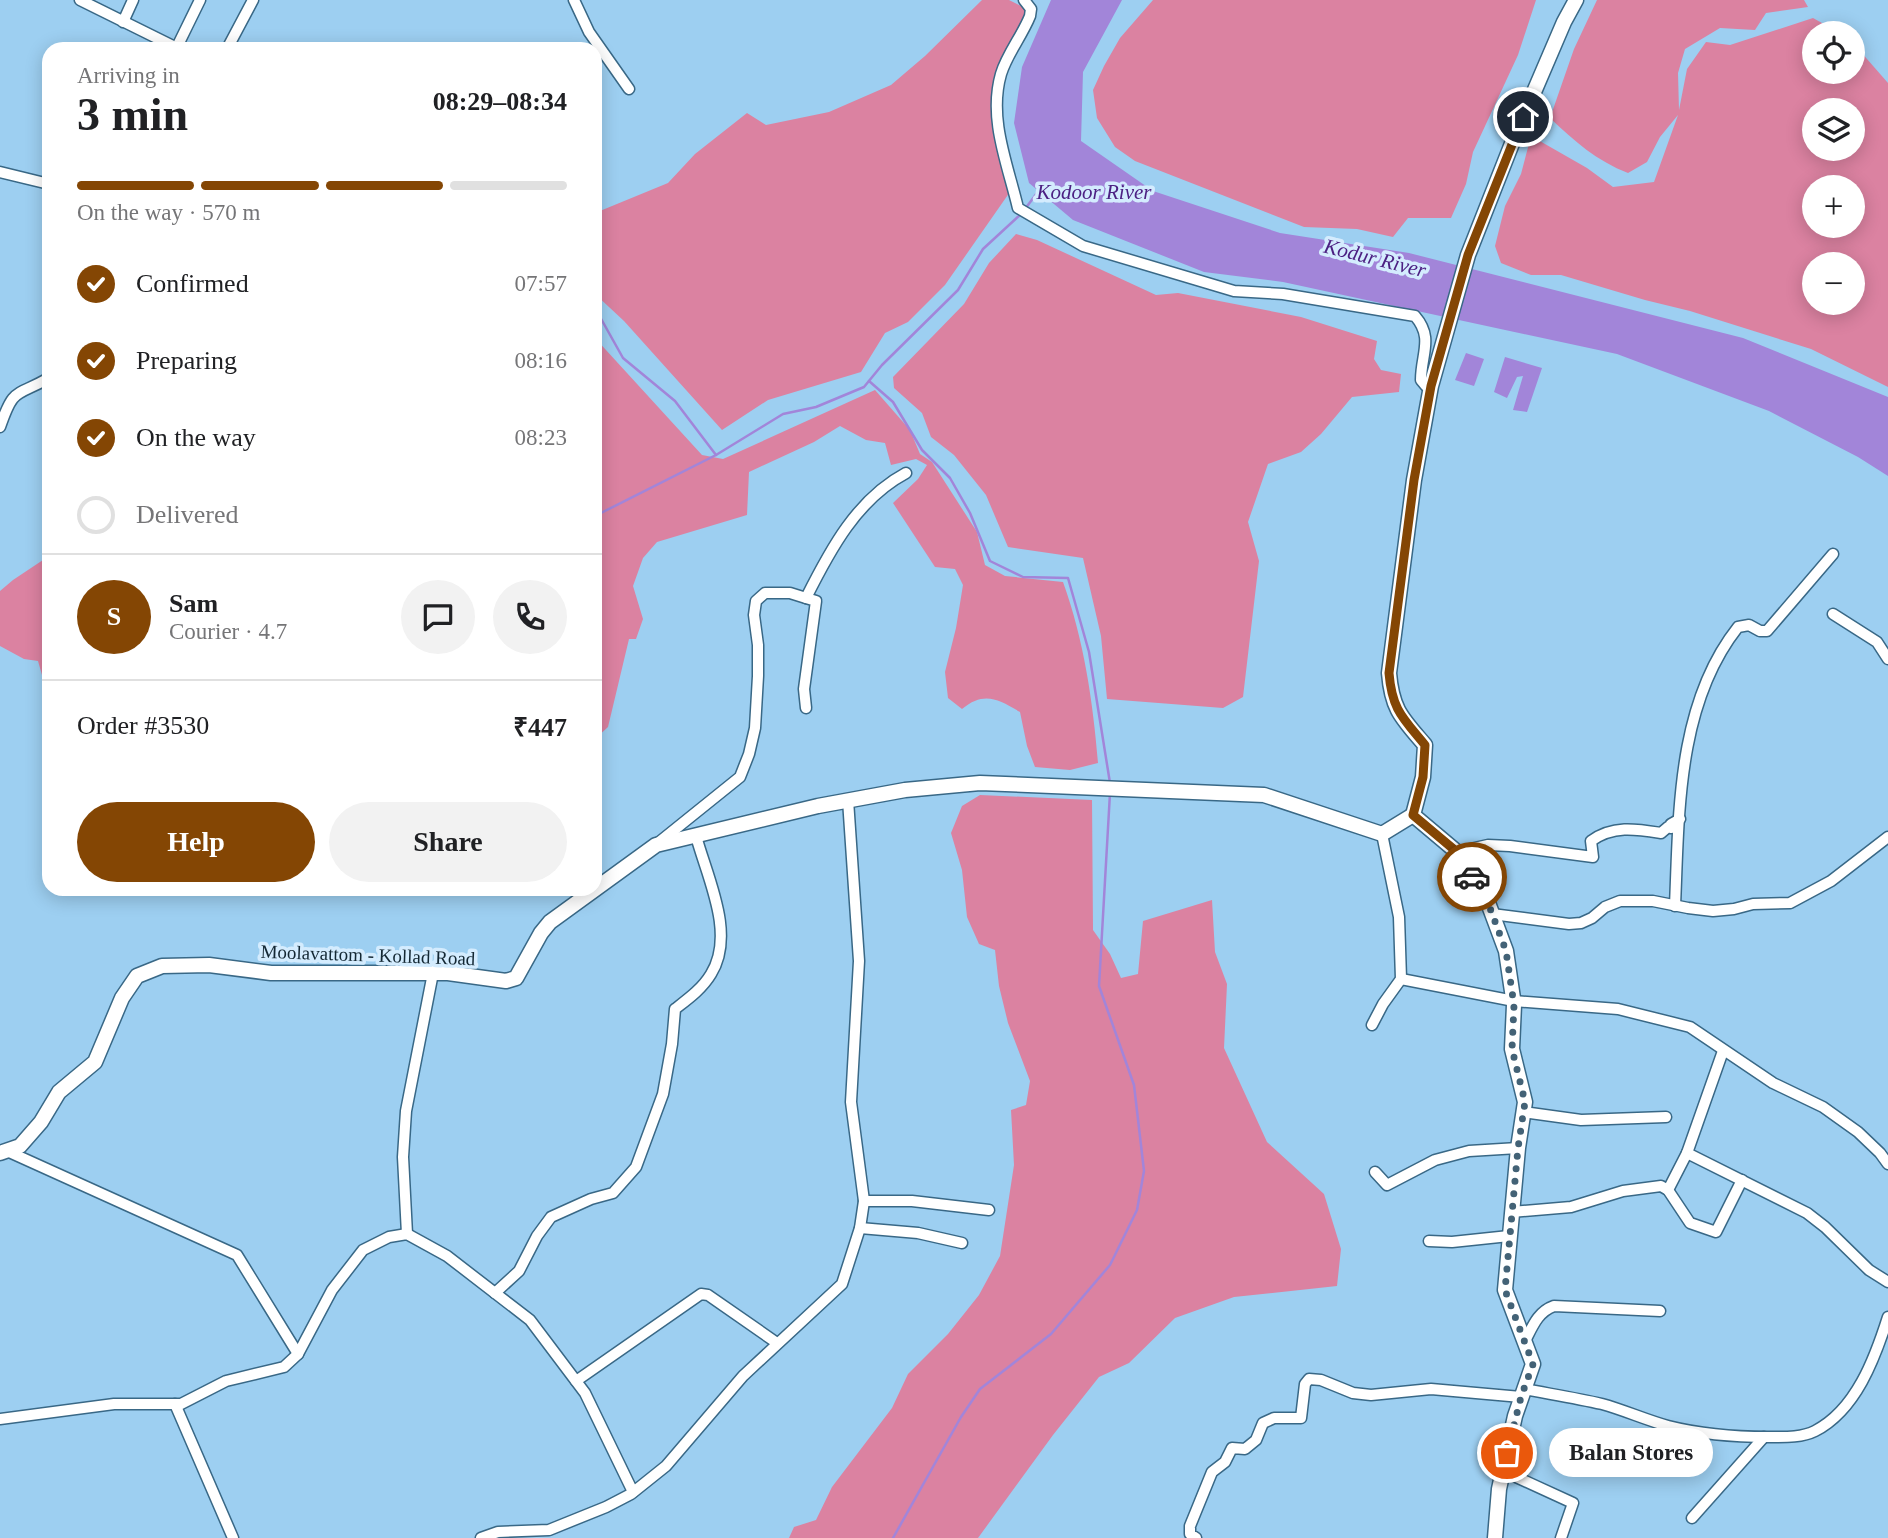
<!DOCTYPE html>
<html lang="en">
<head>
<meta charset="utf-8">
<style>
	:root { --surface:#fff; --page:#f2f2f2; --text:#202124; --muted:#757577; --line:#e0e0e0; --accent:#844604 }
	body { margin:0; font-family:Georgia,serif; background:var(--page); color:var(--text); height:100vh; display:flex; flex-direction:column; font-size:26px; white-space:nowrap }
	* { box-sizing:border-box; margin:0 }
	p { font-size:23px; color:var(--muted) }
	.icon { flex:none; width:38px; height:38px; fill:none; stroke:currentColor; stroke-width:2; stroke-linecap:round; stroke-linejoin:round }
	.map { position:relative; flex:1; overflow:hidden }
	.panel { position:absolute; left:42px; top:42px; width:560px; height:854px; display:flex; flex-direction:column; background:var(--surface); border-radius:21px; box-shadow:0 4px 18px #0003 }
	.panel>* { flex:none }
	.fabs { position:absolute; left:1802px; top:21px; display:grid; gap:14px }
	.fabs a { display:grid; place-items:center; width:63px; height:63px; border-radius:50%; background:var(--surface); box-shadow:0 4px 18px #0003; font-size:35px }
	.pin { position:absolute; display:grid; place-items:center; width:60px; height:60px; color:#fff; margin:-30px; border:4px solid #fff; border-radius:50%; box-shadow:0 2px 7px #0007 }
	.courier { position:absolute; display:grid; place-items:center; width:70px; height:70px; margin:-35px; border:5px solid #844604; border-radius:50%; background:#fff; color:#222; box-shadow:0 2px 9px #0007 }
	.bubble { position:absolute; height:49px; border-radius:24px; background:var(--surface); box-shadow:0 4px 18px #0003; font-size:23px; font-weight:600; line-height:49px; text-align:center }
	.headline em { font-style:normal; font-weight:600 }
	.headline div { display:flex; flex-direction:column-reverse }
	.headline { display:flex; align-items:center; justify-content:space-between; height:119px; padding:0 35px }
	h1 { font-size:46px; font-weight:600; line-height:52px }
	.bar { display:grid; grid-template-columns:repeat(4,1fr); gap:10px 7px; align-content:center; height:84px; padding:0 35px }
	.bar i { height:9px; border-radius:5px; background:var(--line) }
	.bar .on { background:var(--accent) }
	.bar p { grid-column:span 4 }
	.line { display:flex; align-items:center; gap:18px; padding:0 35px; border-top:2px solid var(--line) }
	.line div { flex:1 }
	.round { display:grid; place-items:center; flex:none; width:74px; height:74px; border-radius:37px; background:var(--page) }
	ol { padding:0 35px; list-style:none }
	li { display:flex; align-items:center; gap:21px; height:77px }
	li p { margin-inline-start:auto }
	li .icon { padding:7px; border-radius:50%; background:var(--accent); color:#fff; stroke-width:4 }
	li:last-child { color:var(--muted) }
	li i { width:38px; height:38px; border:4px solid var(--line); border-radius:50% }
	.primary-button { display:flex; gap:14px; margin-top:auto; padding:14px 35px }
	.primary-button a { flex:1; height:80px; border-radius:42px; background:var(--accent); color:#fff; font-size:28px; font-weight:600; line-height:80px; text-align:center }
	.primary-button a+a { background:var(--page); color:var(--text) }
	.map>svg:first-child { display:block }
</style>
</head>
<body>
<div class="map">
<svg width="1888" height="1538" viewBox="0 0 1888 1538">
	<rect width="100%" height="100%" fill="#9dcff1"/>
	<g fill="#db82a1" fill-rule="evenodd">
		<path d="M 982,0 L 1009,0 L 1025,8 L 1025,21 L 994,109 L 997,149 L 1012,189 L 945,285 L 908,322 L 885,333 L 861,372 L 768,400 L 722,430 L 624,321 L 595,294 L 595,213 L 668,183 L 695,154 L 747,113 L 766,125 L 829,112 L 891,85 L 925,56 Z"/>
		<path d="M 1153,0 L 1536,0 L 1518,55 L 1473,152 L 1466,184 L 1451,218 L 1408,218 L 1393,237 L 1357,229 L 1304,227 L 1135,161 L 1115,147 L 1097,118 L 1093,90 L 1104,66 L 1120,38 Z"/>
		<path d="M 1597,0 L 1804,0 L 1808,7 L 1766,13 L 1755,30 L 1720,28 L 1685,49 L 1678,73 L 1679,110 L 1687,69 L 1706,42 L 1730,45 L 1813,18 L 1840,33 L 1815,33 L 1815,72 L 1853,72 L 1853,43 L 1888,83 L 1888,387 L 1811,349 L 1690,311 L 1645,300 L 1561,275 L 1531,275 L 1501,263 L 1495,246 L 1505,206 L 1521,174 L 1531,136 L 1587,168 L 1613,187 L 1654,182 L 1678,115 L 1660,137 L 1647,162 L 1628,173 C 1597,161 1574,141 1550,118 L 1574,49 ZM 1815,110 L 1853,110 L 1853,149 L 1815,149 ZM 1815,187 L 1853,187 L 1853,226 L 1815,226 ZM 1815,264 L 1853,264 L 1853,303 L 1815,303 Z"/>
		<path d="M 1016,234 L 1037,240 L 1156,295 L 1178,293 L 1301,317 L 1377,341 L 1374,359 L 1381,370 L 1401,374 L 1399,392 L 1352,397 L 1321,434 L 1301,452 L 1268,464 L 1248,522 L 1259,561 L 1243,697 L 1223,708 L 1107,699 L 1101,636 L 1083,558 L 1008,547 L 986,495 L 954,455 L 931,437 L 922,413 L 894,388 L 893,377 L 964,304 L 989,263 Z"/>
		<path d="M 595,338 L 702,455 L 723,459 L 875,390 L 910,430 L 920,454 L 932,462 L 977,532 L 985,565 L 1005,576 L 1063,582 C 1084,640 1093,702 1098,763 L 1070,770 L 1035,767 L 1027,746 L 1020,712 C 998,699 984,691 962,709 L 948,698 L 945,672 L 956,628 L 963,585 L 955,569 L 935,567 L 893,503 L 918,479 L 927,465 L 916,459 L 891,465 L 885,443 L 866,440 L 840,426 L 814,442 L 749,472 L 747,515 L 657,542 L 643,558 L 633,586 L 643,619 L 636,639 L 629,639 L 608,727 L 595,739 Z"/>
		<path d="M 49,556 L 49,720 L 42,707 L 46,689 L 38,661 L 24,659 L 0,646 L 0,591 L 13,580 Z"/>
		<path d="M 980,795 L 1092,800 L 1093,930 L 1110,954 L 1121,978 L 1138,974 L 1143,921 L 1212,900 L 1215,952 L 1227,984 L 1224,1048 L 1267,1142 L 1324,1194 L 1341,1249 L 1337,1286 L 1234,1297 L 1175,1318 L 1129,1363 L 1099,1377 L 1053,1435 L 978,1538 L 789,1538 L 794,1527 L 816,1520 L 832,1487 L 892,1408 L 908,1374 L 948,1334 L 979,1295 L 1000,1256 L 1014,1165 L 1011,1110 L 1026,1105 L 1030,1081 L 1008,1023 L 999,986 L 995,950 L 979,944 L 967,917 L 962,870 L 951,833 L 962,806 Z"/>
	</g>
	<g fill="#a285d9">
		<path d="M 1051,0 L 1122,0 L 1083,72 L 1081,141 L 1153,191 L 1280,233 L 1409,253 L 1743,338 L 1888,397 L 1888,476 L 1858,457 L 1769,411 L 1617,354 L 1283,282 L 1204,272 L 1073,220 L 1029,183 L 1014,123 L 1022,67 Z"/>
		<path d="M 1466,353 L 1484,359 L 1474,386 L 1455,380 Z"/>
		<path d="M 1505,357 L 1542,368 L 1527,412 L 1513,410 L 1523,376 L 1517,377 L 1507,398 L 1494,392 Z"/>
	</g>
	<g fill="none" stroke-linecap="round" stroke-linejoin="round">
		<g stroke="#a285d9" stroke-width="2.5">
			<path d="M 1025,209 L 1040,189"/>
			<path d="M 595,308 L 623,358 L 675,401 L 716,455"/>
			<path d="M 869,381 L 893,402 L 922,450 L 950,478 L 970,513 L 990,561 L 1023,577 L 1068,578 L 1089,652 L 1110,783"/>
			<path d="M 595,516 L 716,455 L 783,414 L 816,407 L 864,387 L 882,365 L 958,290 L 983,249 L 1021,214"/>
			<path d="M 893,1538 L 961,1417 L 980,1389 L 1051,1334 L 1110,1265 L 1137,1210 L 1144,1171 L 1134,1085 L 1099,986 L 1110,793"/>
		</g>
		<g stroke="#396886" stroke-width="13">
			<g id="minor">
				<path d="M 80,0 L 179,49"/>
				<path d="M 574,0 L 589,32 L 629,89"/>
				<path d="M 1024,0 L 1031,9 L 1030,16 C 1022,36 1007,54 1001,74 C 988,119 1008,165 1018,208 L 1083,246 L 1234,291 L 1283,294 L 1415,316 C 1434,338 1421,354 1421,380 L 1426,386 L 1431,386"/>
				<path d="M 123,22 L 133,0"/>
				<path d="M 176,49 L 200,0"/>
				<path d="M 227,49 L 253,0"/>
				<path d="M 0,172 L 49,184"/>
				<path d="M 0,427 C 14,386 16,397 49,378"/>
				<path d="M 1833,614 L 1877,642 L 1888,659"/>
				<path d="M 806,708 L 804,689 L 816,601 L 806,598"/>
				<path d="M 658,843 L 740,777 L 749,754 L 755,728 L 758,676 L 758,645 L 754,615 L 756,601 L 765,593 L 790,593 L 806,598 C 830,550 857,499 906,473"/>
				<path d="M 1457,852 L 1488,845 L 1510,846 L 1593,857 L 1591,841 C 1613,825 1636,829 1661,833 L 1668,827 L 1671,828 L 1671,824 L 1680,819"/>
				<path d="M 1675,906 C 1679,812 1677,704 1738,627 L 1749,625 L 1760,631 L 1767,631 L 1833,554"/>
				<path d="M 1492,914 L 1569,924 L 1581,923 L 1592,918 L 1605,907 L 1620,901 L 1653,901 L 1688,908 L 1713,911 L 1734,909 L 1753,904 L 1790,903 L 1831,881 L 1888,837"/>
				<path d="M 1401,979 L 1514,1001 L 1618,1009 L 1690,1027 L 1773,1083 L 1823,1107 L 1858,1132 L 1880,1153 L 1888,1164"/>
				<path d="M 1372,1025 L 1383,1004 L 1401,979 L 1399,917 L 1382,834"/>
				<path d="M 1523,1112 L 1581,1120 L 1666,1117"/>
				<path d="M 7,1151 L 237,1255 L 298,1354"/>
				<path d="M 1687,1153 L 1807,1213 L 1825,1227 L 1869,1270 L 1888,1282"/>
				<path d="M 1375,1172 L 1387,1185 L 1435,1160 L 1469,1151 L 1518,1148"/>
				<path d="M 1668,1190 L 1687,1153 L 1723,1051"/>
				<path d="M 864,1201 L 912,1201 L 989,1210"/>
				<path d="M 1511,1212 L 1571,1207 L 1623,1191 L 1661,1186 L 1668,1190 L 1690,1223 L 1716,1232 L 1742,1180"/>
				<path d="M 860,1228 L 918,1233 L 962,1243"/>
				<path d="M 407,1234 L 403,1157 L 406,1111 L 433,973"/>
				<path d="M 1429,1241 L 1452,1242 L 1509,1236"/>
				<path d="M 495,1293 L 519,1271 L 537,1236 L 551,1217 L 591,1199 L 613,1193 L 636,1167 L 663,1094 L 672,1044 L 675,1009 C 688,999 702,989 711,974 C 736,934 707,877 696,836"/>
				<path d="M 1524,1343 C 1532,1328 1537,1312 1554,1306 L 1660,1311"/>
				<path d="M 576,1381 L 701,1294 L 708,1295 L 777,1343"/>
				<path d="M 1524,1389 C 1550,1394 1576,1398 1602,1404 C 1624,1410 1646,1420 1668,1426 C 1700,1434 1734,1437 1768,1437 C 1783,1437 1801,1438 1815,1431 C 1856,1410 1875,1358 1888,1317"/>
				<path d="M 175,1404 L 233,1538"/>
				<path d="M 0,1419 L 114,1404 L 181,1404 L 226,1381 L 284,1367 L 298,1354 L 332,1290 L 363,1250 L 389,1237 L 407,1234 L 447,1256 L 530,1320 L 585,1393 L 633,1492"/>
				<path d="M 1503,1471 L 1573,1503 L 1561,1538"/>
				<path d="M 1692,1518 L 1764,1437"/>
				<path d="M 481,1538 L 498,1532 L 549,1530 L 606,1507 L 631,1494 L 666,1466 L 743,1376 L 842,1284 L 860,1228 L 864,1201 L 851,1102 L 859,961 L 848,800"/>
				<path d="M 1196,1538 L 1190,1534 L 1190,1526 L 1212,1472 L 1225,1462 L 1232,1448 L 1245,1449 L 1256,1440 L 1263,1423 L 1274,1418 L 1301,1418 L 1305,1384 L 1309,1379 L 1321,1380 L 1353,1393 L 1371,1395 L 1431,1389 L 1521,1397"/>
			</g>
		</g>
		<g stroke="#396886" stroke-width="17">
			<g id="major">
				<path d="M 0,1153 L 20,1146 L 41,1122 L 59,1092 L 95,1062 L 122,998 L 137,976 L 162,966 L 209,965 L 271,973 L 448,973 L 506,981 L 516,978 L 541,933 L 550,922 L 656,845 L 818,806 L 905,790 L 980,783 L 1264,795 L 1382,834 L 1413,815"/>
				<path d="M 1495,1538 L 1499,1489 L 1515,1416 L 1533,1364 L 1505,1290 L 1518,1148 L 1525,1102 L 1512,1049 L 1514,1005 L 1506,951 L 1487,900 L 1457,852 L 1413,815 L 1423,777 L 1425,745 C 1402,718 1392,710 1389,673 L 1414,480 L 1431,386 L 1468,255 L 1513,141 L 1564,22 L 1576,0"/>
			</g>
		</g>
		<use href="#minor" stroke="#fff" stroke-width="10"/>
		<use href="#major" stroke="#fff" stroke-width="14"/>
	</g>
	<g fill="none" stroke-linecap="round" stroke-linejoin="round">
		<path stroke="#436276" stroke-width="7" stroke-dasharray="0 12.6" d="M 1472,877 L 1487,900 L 1506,951 L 1514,1005 L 1512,1049 L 1525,1102 L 1518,1148 L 1505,1290 L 1533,1364 L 1521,1397 L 1507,1453"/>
		<path stroke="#844604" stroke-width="9" d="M 1472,877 L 1457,852 L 1413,815 L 1423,777 L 1425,745 C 1403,718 1392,710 1389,673 L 1414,480 L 1431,386 L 1468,255 L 1523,117"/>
	</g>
	<g text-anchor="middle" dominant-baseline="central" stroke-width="7" stroke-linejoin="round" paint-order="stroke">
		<g font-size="19" fill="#132733" stroke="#d4ecfe">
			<text transform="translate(368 955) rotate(2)">Moolavattom - Kollad Road</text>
		</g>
		<g font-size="21" font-style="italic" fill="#4c2183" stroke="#d4ecfe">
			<text x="1094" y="192">Kodoor River</text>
			<text transform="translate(1375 258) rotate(14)">Kodur River</text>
		</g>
	</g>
</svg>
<div class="fabs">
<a><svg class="icon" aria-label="locate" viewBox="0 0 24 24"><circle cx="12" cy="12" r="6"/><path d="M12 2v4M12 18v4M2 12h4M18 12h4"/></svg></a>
<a><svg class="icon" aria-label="layers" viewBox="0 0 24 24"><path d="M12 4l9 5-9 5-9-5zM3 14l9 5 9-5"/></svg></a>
<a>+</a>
<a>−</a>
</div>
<div class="pin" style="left:1507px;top:1453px;background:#ea580c"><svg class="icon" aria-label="bag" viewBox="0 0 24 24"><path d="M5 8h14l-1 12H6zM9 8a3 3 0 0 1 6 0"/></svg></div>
<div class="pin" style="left:1523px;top:117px;background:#1f2937"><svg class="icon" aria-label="home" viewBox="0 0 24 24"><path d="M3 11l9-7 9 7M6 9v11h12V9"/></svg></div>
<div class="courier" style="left:1472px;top:877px"><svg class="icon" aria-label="car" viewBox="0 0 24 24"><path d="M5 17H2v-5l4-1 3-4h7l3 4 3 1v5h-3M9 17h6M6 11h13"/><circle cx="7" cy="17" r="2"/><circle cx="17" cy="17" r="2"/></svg></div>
<div class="bubble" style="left:1549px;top:1428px;width:164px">Balan Stores</div>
<section class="panel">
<div class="headline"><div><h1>3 min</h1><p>Arriving in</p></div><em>08:29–08:34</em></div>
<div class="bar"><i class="on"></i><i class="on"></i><i class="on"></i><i></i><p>On the way · 570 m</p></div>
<ol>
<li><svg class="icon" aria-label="check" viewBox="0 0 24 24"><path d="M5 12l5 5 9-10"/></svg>Confirmed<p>07:57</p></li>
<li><svg class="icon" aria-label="check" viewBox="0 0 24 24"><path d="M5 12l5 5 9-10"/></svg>Preparing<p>08:16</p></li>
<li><svg class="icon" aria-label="check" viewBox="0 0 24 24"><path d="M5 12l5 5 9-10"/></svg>On the way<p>08:23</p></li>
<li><i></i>Delivered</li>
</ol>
<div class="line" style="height:126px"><b class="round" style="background:var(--accent);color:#fff">S</b><div><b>Sam</b><p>Courier · 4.7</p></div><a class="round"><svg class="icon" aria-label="chat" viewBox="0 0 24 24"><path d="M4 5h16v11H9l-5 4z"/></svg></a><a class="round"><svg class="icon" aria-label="phone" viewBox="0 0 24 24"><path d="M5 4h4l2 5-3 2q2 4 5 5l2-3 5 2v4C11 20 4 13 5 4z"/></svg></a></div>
<div class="line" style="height:91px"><div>Order #3530</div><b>₹447</b></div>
<div class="primary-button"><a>Help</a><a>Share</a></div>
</section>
</div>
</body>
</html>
